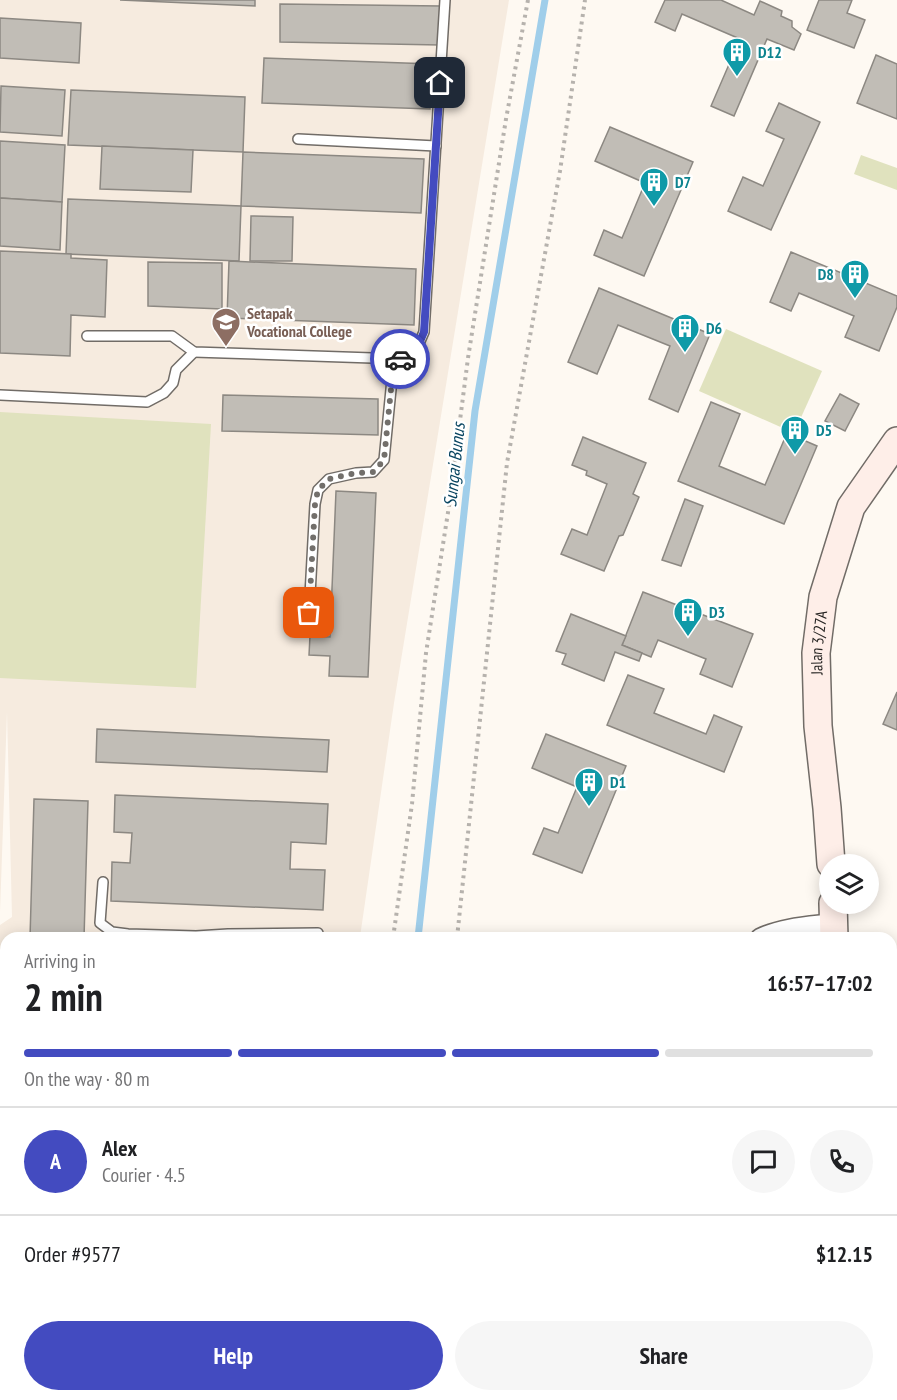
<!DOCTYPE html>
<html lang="en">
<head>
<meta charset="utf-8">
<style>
	:root { --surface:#fff; --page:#f6f6f6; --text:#202124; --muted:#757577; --line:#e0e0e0; --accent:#434bc0 }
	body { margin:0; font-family:"PT Sans Narrow",sans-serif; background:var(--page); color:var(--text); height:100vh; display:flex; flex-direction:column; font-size:22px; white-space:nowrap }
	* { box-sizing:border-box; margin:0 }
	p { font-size:20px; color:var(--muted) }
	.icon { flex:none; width:33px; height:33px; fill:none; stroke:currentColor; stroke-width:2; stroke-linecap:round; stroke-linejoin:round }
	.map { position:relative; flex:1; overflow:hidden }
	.drawer { position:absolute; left:0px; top:932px; width:897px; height:470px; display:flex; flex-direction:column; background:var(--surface); border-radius:18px 18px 0 0; box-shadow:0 3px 15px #0003 }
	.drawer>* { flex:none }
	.tools { position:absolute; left:819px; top:854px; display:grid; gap:12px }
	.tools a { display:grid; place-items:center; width:60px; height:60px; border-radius:50%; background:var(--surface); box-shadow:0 3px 15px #0003; font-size:30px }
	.pin { position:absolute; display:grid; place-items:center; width:51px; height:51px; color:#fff; margin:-26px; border-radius:12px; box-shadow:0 3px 9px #0006 }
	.courier { position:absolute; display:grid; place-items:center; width:60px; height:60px; margin:-30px; border:4px solid #434bc0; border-radius:50%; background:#fff; color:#222; box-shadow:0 2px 8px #0007 }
	.summary em { font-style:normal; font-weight:700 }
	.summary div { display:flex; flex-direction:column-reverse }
	.summary { display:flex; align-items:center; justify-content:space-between; height:102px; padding:0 24px }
	h1 { font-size:39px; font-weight:700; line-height:45px }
	.bar { display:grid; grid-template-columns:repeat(4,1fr); gap:9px 6px; align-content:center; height:72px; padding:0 24px }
	.bar i { height:8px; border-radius:4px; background:var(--line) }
	.bar .on { background:var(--accent) }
	.bar p { grid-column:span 4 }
	.line { display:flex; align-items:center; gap:15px; padding:0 24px; border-top:2px solid var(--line) }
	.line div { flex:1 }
	.round { display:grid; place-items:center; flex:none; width:63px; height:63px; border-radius:32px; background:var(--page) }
	.button { display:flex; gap:12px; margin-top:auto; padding:12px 24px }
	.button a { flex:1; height:69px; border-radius:36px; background:var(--accent); color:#fff; font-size:24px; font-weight:700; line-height:69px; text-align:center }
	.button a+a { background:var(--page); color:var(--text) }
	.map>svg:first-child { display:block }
</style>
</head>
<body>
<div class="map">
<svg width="897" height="1400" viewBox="0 0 897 1400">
	<rect width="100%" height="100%" fill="#fef9f2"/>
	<path fill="#f6ebdf" d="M 0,0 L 509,0 L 394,703 L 360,937 L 6,938 L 6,1395 L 286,1395 L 286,1400 L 0,1400 L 0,925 L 12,917 L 7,712 L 0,912 Z"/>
	<g fill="#e0e2be">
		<path d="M 861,155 L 897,168 L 897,190 L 854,174 Z"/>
		<path d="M 726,329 L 822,371 L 794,433 L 699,391 Z"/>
		<path d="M 0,412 L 211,424 L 196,688 L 0,678 Z"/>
	</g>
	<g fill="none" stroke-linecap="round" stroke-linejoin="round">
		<g stroke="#a0ceea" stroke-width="7">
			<path d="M 418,938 L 475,411 L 545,0"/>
			<path d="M 348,1400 L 348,1395"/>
		</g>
	</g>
	<g fill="#c1bdb6" stroke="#8c8882" stroke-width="1.5">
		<path d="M 120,0 L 255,0 L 255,6 Z"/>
		<path d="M 665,0 L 721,0 L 754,15 L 760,1 L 782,11 L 781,16 L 792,21 L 792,27 L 801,34 L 794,50 L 767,39 L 734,116 L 711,106 L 740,39 L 682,14 L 675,31 L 655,22 Z"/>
		<path d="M 819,0 L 852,0 L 847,13 L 865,20 L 854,48 L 807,30 Z"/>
		<path d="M 280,4 L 441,6 L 440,45 L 280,42 Z"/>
		<path d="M 0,18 L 81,23 L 79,63 L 0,58 Z"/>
		<path d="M 876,55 L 897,64 L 897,119 L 857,103 Z"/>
		<path d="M 264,58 L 432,64 L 430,109 L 262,103 Z"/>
		<path d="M 1,86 L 65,90 L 62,136 L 0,132 Z"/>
		<path d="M 71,90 L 245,97 L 243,152 L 68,145 Z"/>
		<path d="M 779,103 L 820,122 L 771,230 L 728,211 L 743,177 L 763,186 L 784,139 L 766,131 Z"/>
		<path d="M 610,127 L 693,162 L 644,276 L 594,255 L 604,230 L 622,238 L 645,183 L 595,161 Z"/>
		<path d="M 0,141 L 65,145 L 62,202 L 0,198 Z"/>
		<path d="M 102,146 L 193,150 L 191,192 L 100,189 Z"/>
		<path d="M 243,152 L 424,159 L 421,213 L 241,206 Z"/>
		<path d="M 0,198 L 62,202 L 60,250 L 0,246 Z"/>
		<path d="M 68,199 L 241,206 L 239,261 L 66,254 Z"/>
		<path d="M 251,216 L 293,217 L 292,261 L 250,261 Z"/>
		<path d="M 0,251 L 71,254 L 71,258 L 107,260 L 105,317 L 71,315 L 70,356 L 0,353 Z"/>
		<path d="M 791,252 L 897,296 L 897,307 L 879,351 L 845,337 L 854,316 L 799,293 L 791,311 L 770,302 Z"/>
		<path d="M 229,261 L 416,269 L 414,325 L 227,318 Z"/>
		<path d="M 148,262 L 222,263 L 222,309 L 148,306 Z"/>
		<path d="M 599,288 L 710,334 L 678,412 L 649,399 L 670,346 L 618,325 L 597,374 L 568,362 Z"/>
		<path d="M 840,394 L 859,404 L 845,431 L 825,421 Z"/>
		<path d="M 223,395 L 378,399 L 378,435 L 222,431 Z"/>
		<path d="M 711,402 L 740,414 L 719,466 L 765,485 L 787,433 L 817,446 L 784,524 L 678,481 Z"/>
		<path d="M 583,437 L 646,463 L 633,494 L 639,497 L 623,535 L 619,536 L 604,571 L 561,554 L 572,529 L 587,535 L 607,484 L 586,475 L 587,471 L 572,465 Z"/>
		<path d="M 336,491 L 376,493 L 368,677 L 329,676 L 330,656 L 309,655 L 310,636 L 330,637 Z"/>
		<path d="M 685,499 L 703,506 L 681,566 L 662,560 Z"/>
		<path d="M 643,592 L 753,634 L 732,687 L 700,674 L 706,659 L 658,640 L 651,657 L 622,645 Z"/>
		<path d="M 571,614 L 626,636 L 622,645 L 642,653 L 639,661 L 615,652 L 604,681 L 562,664 L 566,654 L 556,651 Z"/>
		<path d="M 628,675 L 664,689 L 654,713 L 706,734 L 714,715 L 742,727 L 724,772 L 607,725 Z"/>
		<path d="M 897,692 L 897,730 L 883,724 Z"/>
		<path d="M 97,729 L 329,740 L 327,772 L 96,762 Z"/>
		<path d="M 546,734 L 626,766 L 582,873 L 533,854 L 544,828 L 558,833 L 577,787 L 532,768 Z"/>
		<path d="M 115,795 L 328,804 L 326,844 L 291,842 L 290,869 L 325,870 L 323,910 L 111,901 L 112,862 L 130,863 L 132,833 L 114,832 Z"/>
		<path d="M 34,799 L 88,801 L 84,938 L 30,938 Z"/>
		<rect x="0" y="958" width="6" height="68"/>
		<rect x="0" y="1127" width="6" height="35"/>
		<rect x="0" y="1260" width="6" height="74"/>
		<path d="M 897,1350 L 897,1389 L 891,1386 L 891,1364 Z"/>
		<rect x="31" y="1395" width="60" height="5"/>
	</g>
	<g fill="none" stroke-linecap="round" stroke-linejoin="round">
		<g stroke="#716c67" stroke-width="12">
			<g id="lane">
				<path d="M 298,139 L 436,146"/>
				<path d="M 87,336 L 172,336 L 194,352 L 402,359 L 417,348 L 424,332 L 445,0"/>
				<path d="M 0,395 L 147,402 L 164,393 L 173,383 L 176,370 L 194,352"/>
				<path d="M 309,613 L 315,504 L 318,490 L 329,479 L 356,473 L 373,472 L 384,460 L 394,359"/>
				<path d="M 103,882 L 100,923 L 112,932 L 128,934 L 196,936 L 228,934 L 318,933"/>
				<path d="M 0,1221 L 6,1221"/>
				<path d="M 126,1400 L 126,1395"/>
			</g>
		</g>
		<g stroke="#716c67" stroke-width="21">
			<g id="street">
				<path d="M 760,938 C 782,927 810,926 834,923"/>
				<path d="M 891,1259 L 897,1257"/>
				<path d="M 447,1400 L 447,1395"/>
			</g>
		</g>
		<g stroke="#716c67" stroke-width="30">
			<g id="secondary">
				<path id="s1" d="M 831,864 L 827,808 L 818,726 L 816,653 L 823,597 L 851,507 L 897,441"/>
				<path d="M 833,903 L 834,938"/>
				<path d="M 797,1400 L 798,1395"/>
			</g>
		</g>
		<g stroke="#b6b2ad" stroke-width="4" stroke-dasharray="3 4.5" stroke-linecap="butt">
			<path d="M 393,938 L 412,804 L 426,653 L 449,506 L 468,358 L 506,119 L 528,0"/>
			<path d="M 457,938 L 507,463 L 560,171 L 585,0"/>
			<path d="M 315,1400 L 315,1395"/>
			<path d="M 376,1400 L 376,1395"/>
		</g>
		<use href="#lane" stroke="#fff" stroke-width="9"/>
		<use href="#street" stroke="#fff" stroke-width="18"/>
		<use href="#secondary" stroke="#feeee8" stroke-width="27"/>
	</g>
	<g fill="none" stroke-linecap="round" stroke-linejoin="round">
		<path stroke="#726f6b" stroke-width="6" stroke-dasharray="0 10.8" d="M 309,613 L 315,504 L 318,490 L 329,479 L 356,473 L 373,472 L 384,460 L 394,359 L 400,359"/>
		<path stroke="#434bc0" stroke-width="8" d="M 400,359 L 417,348 L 424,332 L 440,83"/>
	</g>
	<defs>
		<g id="building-pin" transform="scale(1.5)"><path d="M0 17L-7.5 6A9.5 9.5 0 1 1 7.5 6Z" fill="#0f9aa8" stroke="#fff"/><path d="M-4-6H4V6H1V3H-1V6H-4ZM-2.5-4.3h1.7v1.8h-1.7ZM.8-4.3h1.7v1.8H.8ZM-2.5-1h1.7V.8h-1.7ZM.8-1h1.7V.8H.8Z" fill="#fff"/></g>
		<g id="school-pin" transform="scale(1.5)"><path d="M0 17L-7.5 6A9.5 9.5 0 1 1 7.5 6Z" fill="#8d6e63" stroke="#fff"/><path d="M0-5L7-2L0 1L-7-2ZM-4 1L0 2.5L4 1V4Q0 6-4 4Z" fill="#fff"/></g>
	</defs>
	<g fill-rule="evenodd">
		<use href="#building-pin" x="737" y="52"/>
		<use href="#building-pin" x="654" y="182"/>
		<use href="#building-pin" x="855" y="274"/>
		<use href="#school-pin" x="226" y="322"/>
		<use href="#building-pin" x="685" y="328"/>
		<use href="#building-pin" x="795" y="430"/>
		<use href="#building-pin" x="688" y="612"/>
		<use href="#building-pin" x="589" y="782"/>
	</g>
	<g text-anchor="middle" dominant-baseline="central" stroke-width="5" stroke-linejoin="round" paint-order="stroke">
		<g font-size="16" font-weight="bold" fill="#0d838f" stroke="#fff" text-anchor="start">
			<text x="758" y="52">D12</text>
			<text x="675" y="182">D7</text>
			<text x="834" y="274" text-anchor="end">D8</text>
			<text x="706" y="328">D6</text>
			<text x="816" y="430">D5</text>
			<text x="709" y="612">D3</text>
			<text x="610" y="782">D1</text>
		</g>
		<g font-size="16" font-weight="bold" fill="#785e54" stroke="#fff" text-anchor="start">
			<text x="247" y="313">Setapak<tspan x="247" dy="18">Vocational College</tspan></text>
		</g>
		<g font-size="16" fill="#262422" stroke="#fff">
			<text stroke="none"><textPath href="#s1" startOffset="222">Jalan 3/27A</textPath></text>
		</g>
		<g font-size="18" font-style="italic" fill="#094561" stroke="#fff">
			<text transform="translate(454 465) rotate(-84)">Sungai Bunus</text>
		</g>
	</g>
</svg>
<div class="tools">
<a><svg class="icon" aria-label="layers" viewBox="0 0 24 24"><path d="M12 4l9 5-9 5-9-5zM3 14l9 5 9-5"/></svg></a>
</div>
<div class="pin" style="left:309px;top:613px;background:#ea580c"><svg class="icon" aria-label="bag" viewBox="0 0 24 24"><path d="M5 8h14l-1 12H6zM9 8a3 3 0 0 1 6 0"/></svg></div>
<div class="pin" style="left:440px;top:83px;background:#1f2937"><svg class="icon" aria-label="home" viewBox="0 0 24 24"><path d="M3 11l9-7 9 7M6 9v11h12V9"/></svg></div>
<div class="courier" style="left:400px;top:359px"><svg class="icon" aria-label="car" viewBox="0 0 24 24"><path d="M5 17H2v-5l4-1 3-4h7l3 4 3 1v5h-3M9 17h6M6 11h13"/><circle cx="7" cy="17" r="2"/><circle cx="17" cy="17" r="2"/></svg></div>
<section class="drawer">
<div class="summary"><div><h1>2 min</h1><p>Arriving in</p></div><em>16:57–17:02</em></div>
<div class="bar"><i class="on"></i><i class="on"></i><i class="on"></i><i></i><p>On the way · 80 m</p></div>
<div class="line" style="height:108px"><b class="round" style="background:var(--accent);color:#fff">A</b><div><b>Alex</b><p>Courier · 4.5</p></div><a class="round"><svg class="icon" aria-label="chat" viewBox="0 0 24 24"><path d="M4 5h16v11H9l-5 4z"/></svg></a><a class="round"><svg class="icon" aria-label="phone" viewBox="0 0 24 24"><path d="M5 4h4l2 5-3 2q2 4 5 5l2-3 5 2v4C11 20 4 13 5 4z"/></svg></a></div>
<div class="line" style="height:78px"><div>Order #9577</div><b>$12.15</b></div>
<div class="button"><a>Help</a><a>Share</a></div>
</section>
</div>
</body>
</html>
